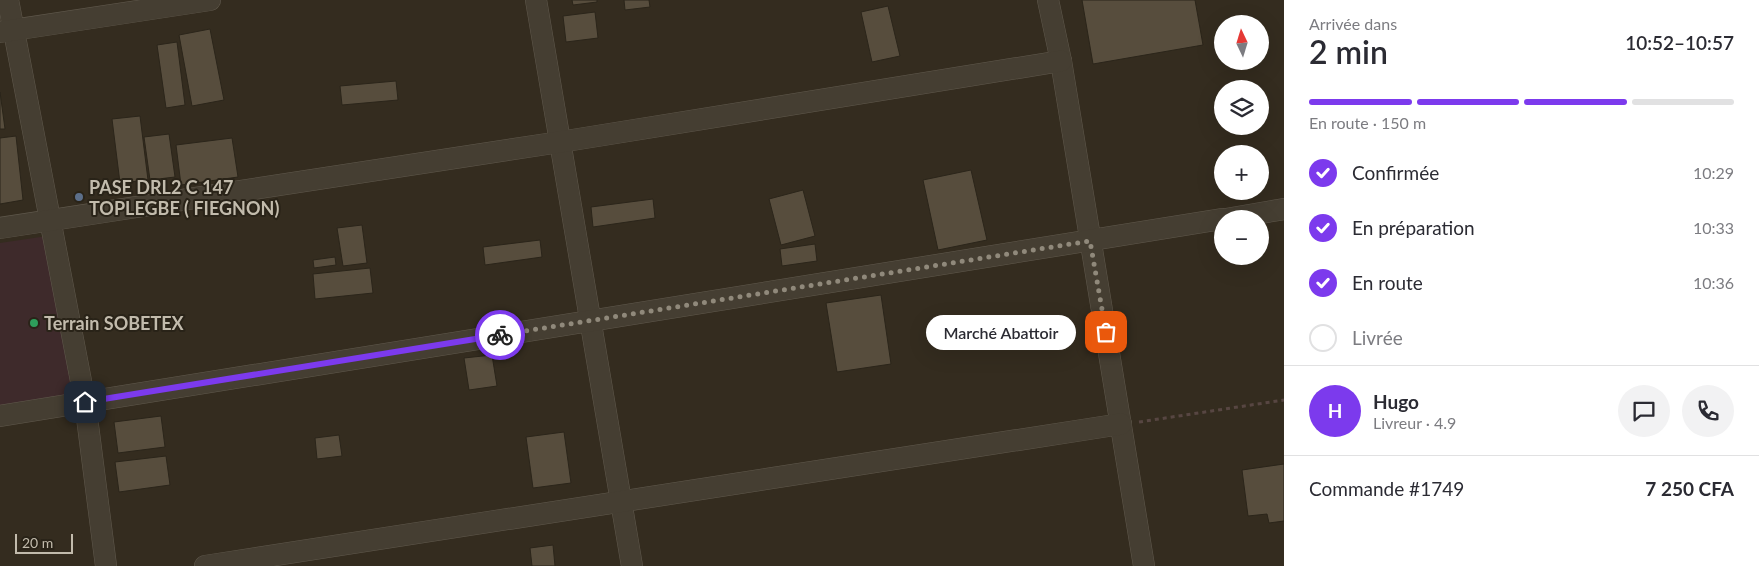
<!DOCTYPE html>
<html lang="fr">
<head>
<meta charset="utf-8">
<style>
	:root { --surface:#fff; --page:#f2f2f3; --text:#2b2b33; --muted:#7c7c81; --line:#e1e1e2; --accent:#7c3aed }
	body { margin:0; font-family:Lato,sans-serif; background:var(--page); color:var(--text); height:100vh; display:flex; flex-direction:column; font-size:19px; white-space:nowrap }
	* { box-sizing:border-box; margin:0 }
	p { font-size:16px; color:var(--muted) }
	.icon { flex:none; width:28px; height:28px; fill:none; stroke:currentColor; stroke-width:2; stroke-linecap:round; stroke-linejoin:round }
	.map { position:relative; flex:1; overflow:hidden }
	.sheet { display:flex; flex-direction:column; background:var(--surface); width:475px }
	.sheet>* { flex:none }
	.needle { width:32px; rotate:356deg }
	.buttons { position:absolute; left:1214px; top:15px; display:grid; gap:10px }
	.buttons a { display:grid; place-items:center; width:55px; height:55px; border-radius:50%; background:var(--surface); box-shadow:0 5px 20px #0002; font-size:25px }
	.scale { position:absolute; left:15px; bottom:12px; width:58px; box-sizing:border-box; padding-left:5px; border:2px solid #c2bbac; border-top:0; font-size:14px; line-height:18px; white-space:nowrap; color:#c2bbac; -webkit-text-stroke:4px #292318; paint-order:stroke }
	.pin { position:absolute; display:grid; place-items:center; width:42px; height:42px; color:#fff; margin:-21px; border-radius:10px; box-shadow:0 2px 8px #0006 }
	.courier { position:absolute; display:grid; place-items:center; width:50px; height:50px; margin:-25px; border:4px solid #7c3aed; border-radius:50%; background:#fff; color:#222; box-shadow:0 1px 6px #0007 }
	.bubble { position:absolute; height:35px; border-radius:18px; background:var(--surface); box-shadow:0 5px 20px #0002; font-size:16px; font-weight:600; line-height:35px; text-align:center }
	.head em { font-style:normal; font-weight:600 }
	.head div { display:flex; flex-direction:column-reverse }
	.head { display:flex; align-items:center; justify-content:space-between; height:85px; padding:0 25px }
	h1 { font-size:32px; font-weight:600; line-height:38px }
	.bar { display:grid; grid-template-columns:repeat(4,1fr); gap:8px 5px; align-content:center; height:60px; padding:0 25px }
	.bar i { height:6px; border-radius:4px; background:var(--line) }
	.bar .selected { background:var(--accent) }
	.bar p { grid-column:span 4 }
	.line { display:flex; align-items:center; gap:12px; padding:0 25px; border-top:1px solid var(--line) }
	.line div { flex:1 }
	.round { display:grid; place-items:center; flex:none; width:52px; height:52px; border-radius:26px; background:var(--page) }
	ol { padding:0 25px; list-style:none }
	li { display:flex; align-items:center; gap:15px; height:55px }
	li p { margin-inline-start:auto }
	li .icon { padding:5px; border-radius:50%; background:var(--accent); color:#fff; stroke-width:4 }
	li:last-child { color:var(--muted) }
	li i { width:28px; height:28px; border:2px solid var(--line); border-radius:50% }
	main { display:flex; flex:1; min-height:0 }
	.map>svg:first-child { display:block }
</style>
</head>
<body>
<main>
<div class="map">
<svg width="1284" height="566" viewBox="0 0 1284 566">
	<rect width="100%" height="100%" fill="#342c1f"/>
	<path fill="#3e2a2b" d="M 54,235 L 82,404 L 0,415 L 0,243 Z"/>
	<g fill="#574d3d" stroke="#2b251a">
		<path d="M 572,0 L 597,0 L 597,2 L 573,5 Z"/>
		<path d="M 624,0 L 649,0 L 650,7 L 625,10 Z"/>
		<path d="M 1082,0 L 1195,0 L 1203,45 L 1093,64 Z"/>
		<path d="M 888,6 L 900,56 L 872,62 L 861,12 Z"/>
		<path d="M 595,12 L 598,38 L 566,42 L 563,16 Z"/>
		<path d="M 210,29 L 224,100 L 192,106 L 179,35 Z"/>
		<path d="M 177,42 L 185,105 L 166,108 L 157,45 Z"/>
		<path d="M 396,81 L 398,100 L 342,105 L 340,86 Z"/>
		<path d="M 0,92 L 5,129 L 0,129 Z"/>
		<path d="M 140,116 L 148,180 L 120,183 L 112,119 Z"/>
		<path d="M 169,134 L 175,177 L 150,180 L 144,137 Z"/>
		<path d="M 16,136 L 23,200 L 0,204 L 0,138 Z"/>
		<path d="M 232,138 L 238,177 L 181,185 L 176,145 Z"/>
		<path d="M 971,170 L 987,240 L 938,250 L 923,180 Z"/>
		<path d="M 803,190 L 815,236 L 781,245 L 769,199 Z"/>
		<path d="M 653,199 L 655,218 L 593,227 L 591,207 Z"/>
		<path d="M 362,225 L 367,263 L 343,266 L 337,228 Z"/>
		<path d="M 540,240 L 542,257 L 485,265 L 483,247 Z"/>
		<path d="M 815,244 L 817,261 L 782,266 L 780,249 Z"/>
		<path d="M 335,257 L 336,265 L 314,268 L 313,260 Z"/>
		<path d="M 370,268 L 373,293 L 315,299 L 313,274 Z"/>
		<path d="M 881,295 L 891,364 L 837,372 L 826,303 Z"/>
		<path d="M 492,355 L 497,386 L 469,390 L 464,358 Z"/>
		<path d="M 161,416 L 165,447 L 118,453 L 114,422 Z"/>
		<path d="M 564,432 L 571,483 L 533,488 L 526,437 Z"/>
		<path d="M 339,435 L 342,456 L 317,459 L 315,438 Z"/>
		<path d="M 166,456 L 170,485 L 119,492 L 115,462 Z"/>
		<path d="M 1284,464 L 1284,521 L 1269,523 L 1267,514 L 1248,516 L 1242,470 Z"/>
		<path d="M 553,545 L 555,566 L 532,566 L 530,548 Z"/>
	</g>
	<g fill="none" stroke-linecap="round" stroke-linejoin="round">
		<g stroke="#60594d" stroke-width="22">
			<g id="street">
				<path d="M 8,0 L 85,402 L 106,566"/>
				<path d="M 536,0 L 632,566"/>
				<path d="M 1048,0 L 1061,61 L 1144,566"/>
				<path d="M 0,32 L 210,0"/>
				<path d="M 1226,219 L 1284,209"/>
				<path d="M 0,228 L 560,142 L 1061,61"/>
				<path d="M 0,416 L 1222,219"/>
				<path d="M 205,566 L 1121,424"/>
			</g>
		</g>
		<path stroke="#574642" stroke-width="3" stroke-dasharray="4 4" stroke-linecap="butt" d="M 1139,422 L 1284,400"/>
		<use href="#street" stroke="#453e32" stroke-width="21"/>
	</g>
	<g fill="none" stroke-linecap="round" stroke-linejoin="round">
		<path stroke="#90897b" stroke-width="5" stroke-dasharray="0 9" d="M 500,335 L 1090,241 L 1106,332"/>
		<path stroke="#7c3aed" stroke-width="6" d="M 85,402 L 500,335"/>
	</g>
	<circle fill="#5c6f8a" stroke="#292318" stroke-width="2" cx="79" cy="197" r="5"/>
	<circle fill="#2e9e5b" stroke="#292318" stroke-width="2" cx="34" cy="323" r="5"/>
	<g text-anchor="middle" dominant-baseline="central" stroke-width="4" stroke-linejoin="round" paint-order="stroke">
		<g font-size="18" font-weight="bold" fill="#c2bbac" stroke="#292318" text-anchor="start">
			<text x="89" y="187">PASE DRL2 C 147<tspan x="89" dy="21">TOPLEGBE ( FIEGNON)</tspan></text>
			<text x="44" y="323">Terrain SOBETEX</text>
		</g>
	</g>
</svg>
<div class="buttons">
<a><svg class="needle" viewBox="-14 -14 28 28"><path d="M0-13l5 13h-10z" fill="#e53935"/><path d="M0 13l5-13h-10z" fill="#7c7c81"/></svg></a>
<a><svg class="icon" aria-label="layers" viewBox="0 0 24 24"><path d="M12 4l9 5-9 5-9-5zM3 14l9 5 9-5"/></svg></a>
<a>+</a>
<a>−</a>
</div>
<div class="scale">20 m</div>
<div class="pin" style="left:1106px;top:332px;background:#ea580c"><svg class="icon" aria-label="bag" viewBox="0 0 24 24"><path d="M5 8h14l-1 12H6zM9 8a3 3 0 0 1 6 0"/></svg></div>
<div class="pin" style="left:85px;top:402px;background:#1f2937"><svg class="icon" aria-label="home" viewBox="0 0 24 24"><path d="M3 11l9-7 9 7M6 9v11h12V9"/></svg></div>
<div class="courier" style="left:500px;top:335px"><svg class="icon" aria-label="bike" viewBox="0 0 24 24"><circle cx="6" cy="16" r="4"/><circle cx="18" cy="16" r="4"/><path d="M6 16l4-8h5l3 8M10 8l3 8H6M13 5h3"/></svg></div>
<div class="bubble" style="left:926px;top:315px;width:150px">Marché Abattoir</div>
</div>
<section class="sheet">
<div class="head"><div><h1>2 min</h1><p>Arrivée dans</p></div><em>10:52–10:57</em></div>
<div class="bar"><i class="selected"></i><i class="selected"></i><i class="selected"></i><i></i><p>En route · 150 m</p></div>
<ol>
<li><svg class="icon" aria-label="check" viewBox="0 0 24 24"><path d="M5 12l5 5 9-10"/></svg>Confirmée<p>10:29</p></li>
<li><svg class="icon" aria-label="check" viewBox="0 0 24 24"><path d="M5 12l5 5 9-10"/></svg>En préparation<p>10:33</p></li>
<li><svg class="icon" aria-label="check" viewBox="0 0 24 24"><path d="M5 12l5 5 9-10"/></svg>En route<p>10:36</p></li>
<li><i></i>Livrée</li>
</ol>
<div class="line" style="height:90px"><b class="round" style="background:var(--accent);color:#fff">H</b><div><b>Hugo</b><p>Livreur · 4.9</p></div><a class="round"><svg class="icon" aria-label="chat" viewBox="0 0 24 24"><path d="M4 5h16v11H9l-5 4z"/></svg></a><a class="round"><svg class="icon" aria-label="phone" viewBox="0 0 24 24"><path d="M5 4h4l2 5-3 2q2 4 5 5l2-3 5 2v4C11 20 4 13 5 4z"/></svg></a></div>
<div class="line" style="height:65px"><div>Commande #1749</div><b>7 250 CFA</b></div>
</section>
</main>
</body>
</html>
